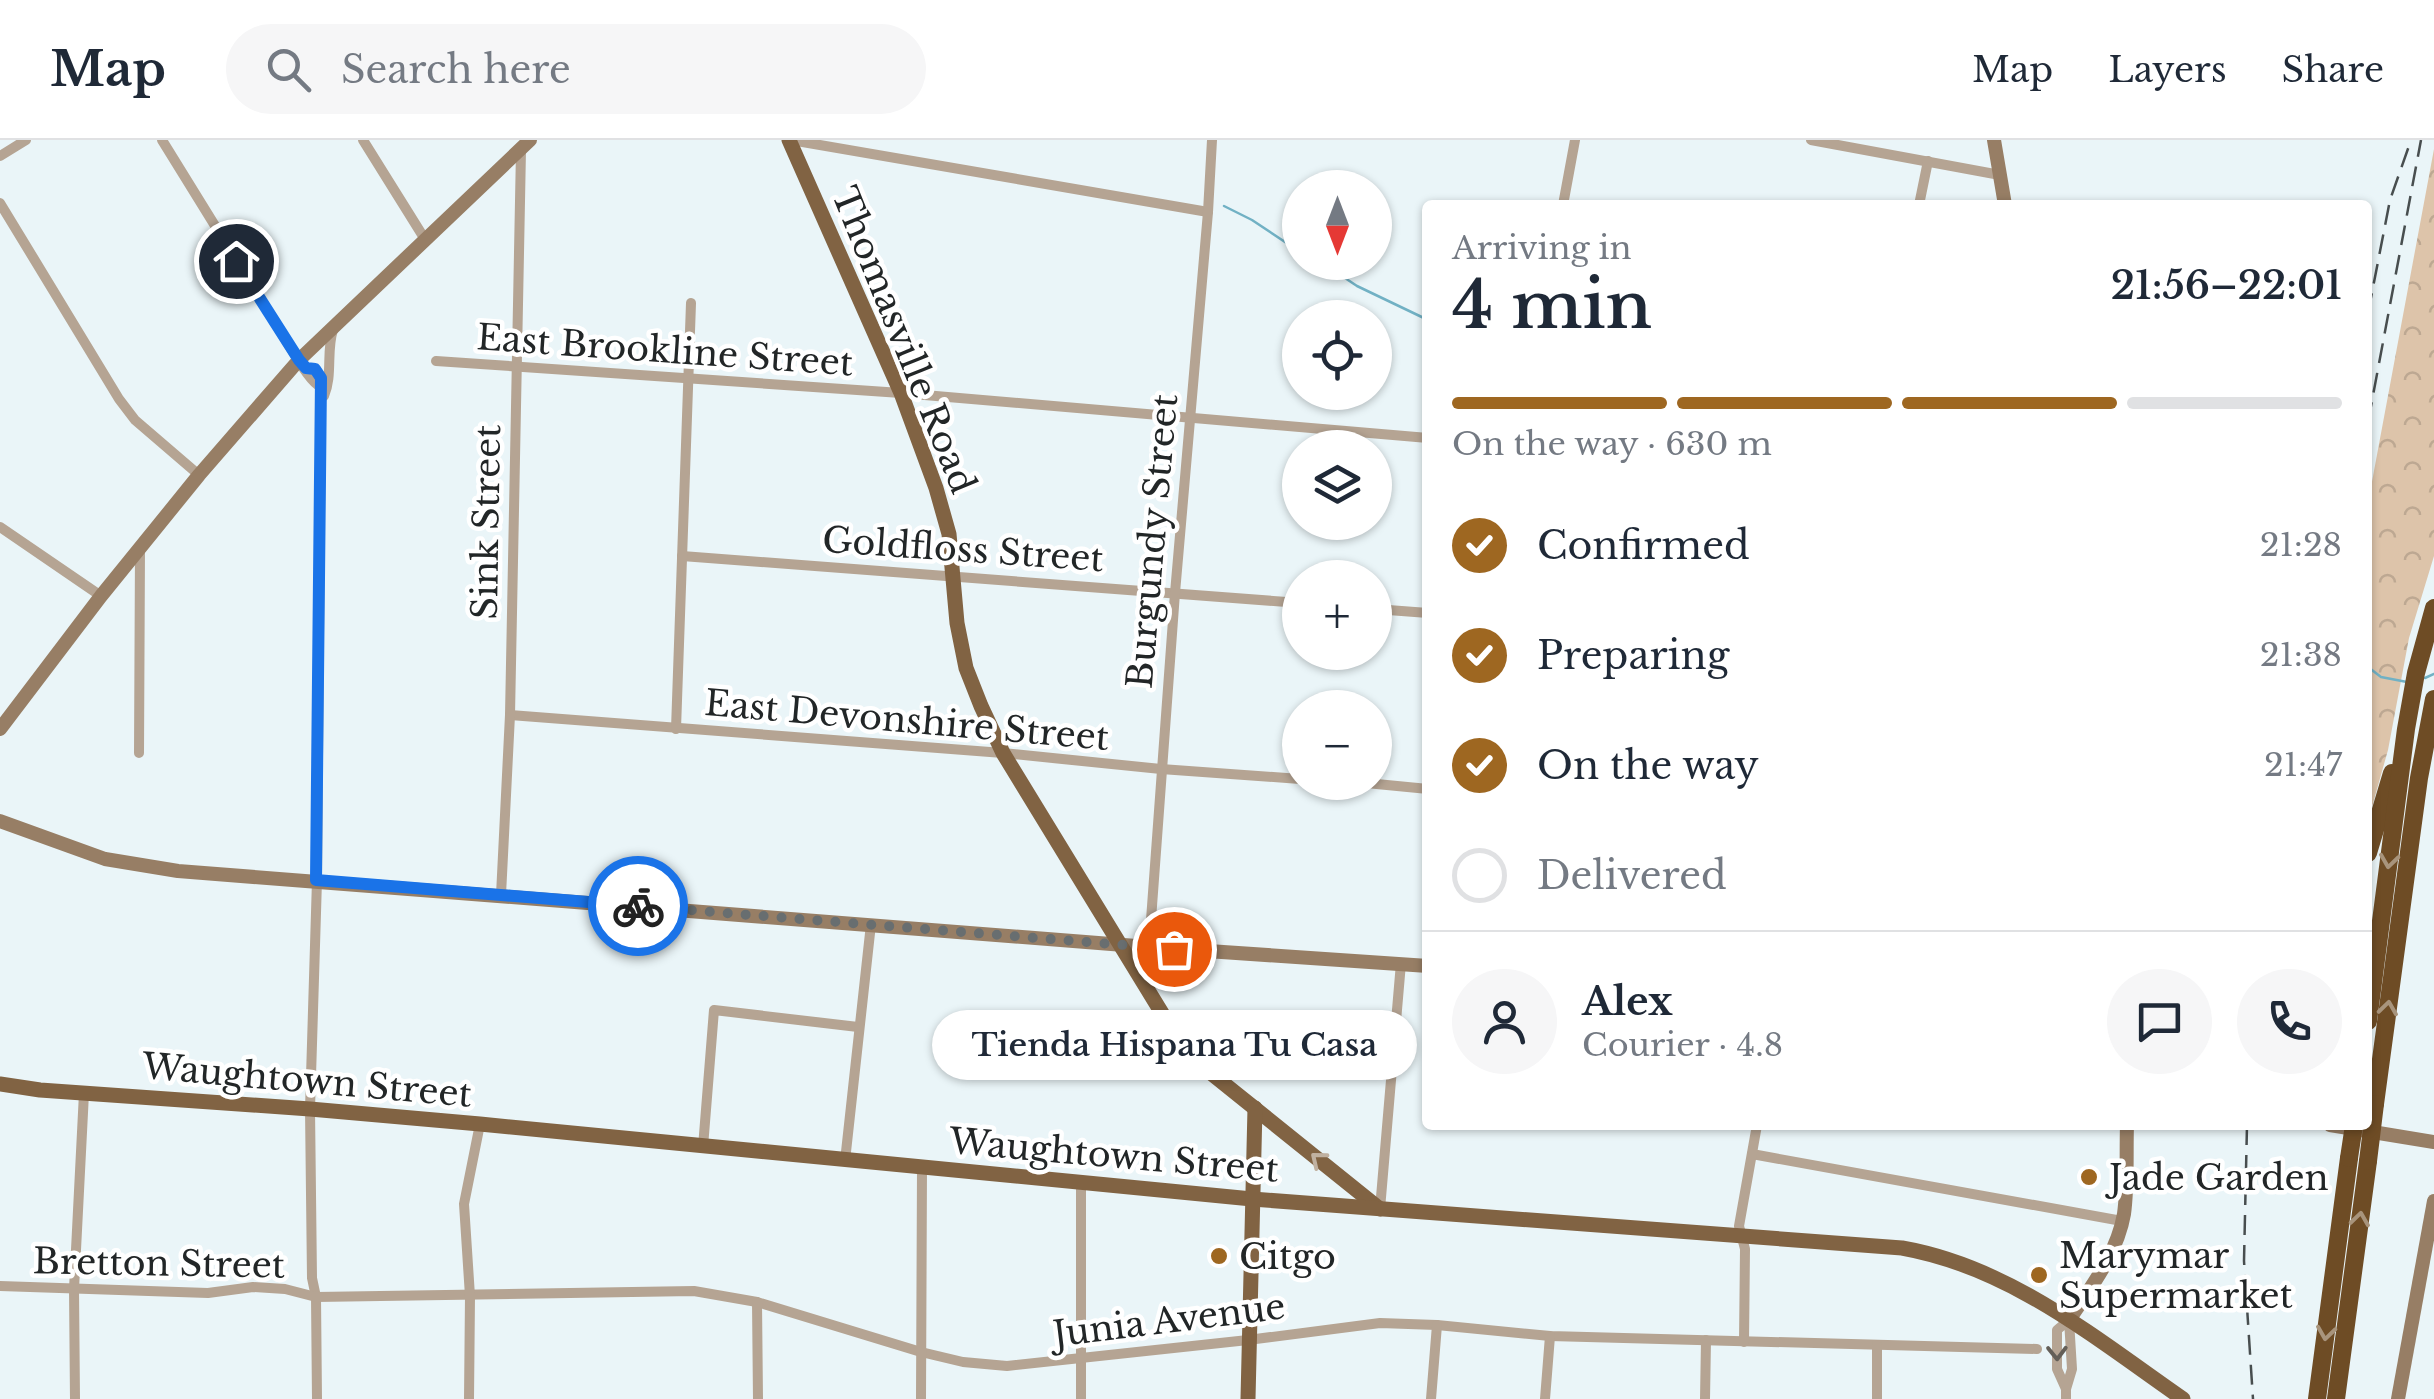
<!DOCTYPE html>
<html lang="en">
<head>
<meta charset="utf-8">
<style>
	:root { --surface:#fff; --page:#f6f6f7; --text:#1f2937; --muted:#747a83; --line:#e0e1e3; --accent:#9e6721 }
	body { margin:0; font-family:"Libre Baskerville",serif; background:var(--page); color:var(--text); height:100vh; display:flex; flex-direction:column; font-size:38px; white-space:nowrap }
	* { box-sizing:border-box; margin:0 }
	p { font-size:32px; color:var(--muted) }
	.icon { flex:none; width:55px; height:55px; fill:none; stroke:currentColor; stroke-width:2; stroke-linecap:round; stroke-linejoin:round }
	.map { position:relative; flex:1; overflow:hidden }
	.sheet { position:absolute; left:1422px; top:60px; width:950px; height:930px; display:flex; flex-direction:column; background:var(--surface); border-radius:10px; box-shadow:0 2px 8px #0004 }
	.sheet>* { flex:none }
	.needle { width:65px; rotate:180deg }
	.tools { position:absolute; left:1282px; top:30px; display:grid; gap:20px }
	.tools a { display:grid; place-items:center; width:110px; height:110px; border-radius:50%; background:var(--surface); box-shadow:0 2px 8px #0004; font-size:50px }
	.pin { position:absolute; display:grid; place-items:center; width:85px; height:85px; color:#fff; margin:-42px; border:5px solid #fff; border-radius:50%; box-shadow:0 2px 10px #0007 }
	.courier { position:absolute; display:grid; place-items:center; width:100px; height:100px; margin:-50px; border:8px solid #1a73e8; border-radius:50%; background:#fff; color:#222; box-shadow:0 2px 12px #0007 }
	.bubble { position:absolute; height:70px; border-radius:35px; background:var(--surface); box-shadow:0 2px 8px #0004; font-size:32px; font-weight:600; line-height:70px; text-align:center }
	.summary em { font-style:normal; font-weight:600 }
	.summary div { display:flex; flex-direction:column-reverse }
	.summary { display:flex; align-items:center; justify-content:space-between; height:170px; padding:0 30px }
	h1 { font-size:65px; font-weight:600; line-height:75px }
	.bar { display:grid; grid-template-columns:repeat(4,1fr); gap:15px 10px; align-content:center; height:120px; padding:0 30px }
	.bar i { height:12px; border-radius:8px; background:var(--line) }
	.bar .selected { background:var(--accent) }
	.bar p { grid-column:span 4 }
	.line { display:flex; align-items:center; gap:25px; padding:0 30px; border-top:2px solid var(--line) }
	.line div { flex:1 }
	.round { display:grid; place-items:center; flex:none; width:105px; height:105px; border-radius:52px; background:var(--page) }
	ol { padding:0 30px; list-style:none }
	li { display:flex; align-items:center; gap:30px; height:110px }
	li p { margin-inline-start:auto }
	li .icon { padding:10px; border-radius:50%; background:var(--accent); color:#fff; stroke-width:4 }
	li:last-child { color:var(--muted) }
	li i { width:55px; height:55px; border:5px solid var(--line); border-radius:50% }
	header { display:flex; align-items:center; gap:60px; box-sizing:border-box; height:140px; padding:0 50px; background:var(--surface); border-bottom:2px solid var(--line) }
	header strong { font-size:48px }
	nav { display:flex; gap:55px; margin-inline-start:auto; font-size:35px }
	.search { width:700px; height:90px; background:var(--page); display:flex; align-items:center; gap:25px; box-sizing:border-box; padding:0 35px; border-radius:55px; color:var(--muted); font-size:38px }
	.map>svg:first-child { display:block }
</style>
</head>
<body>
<header>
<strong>Map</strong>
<div class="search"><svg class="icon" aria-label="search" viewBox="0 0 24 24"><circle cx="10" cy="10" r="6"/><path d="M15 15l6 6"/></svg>Search here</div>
<nav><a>Map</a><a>Layers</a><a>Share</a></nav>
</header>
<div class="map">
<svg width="2434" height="1259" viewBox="0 0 2434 1259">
	<defs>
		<pattern id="forest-crowns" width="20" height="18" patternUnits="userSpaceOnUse" patternTransform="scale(2.5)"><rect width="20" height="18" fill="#ddc4aa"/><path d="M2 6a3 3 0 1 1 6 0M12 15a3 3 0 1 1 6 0" fill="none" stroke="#bda892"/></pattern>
	</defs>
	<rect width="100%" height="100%" fill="#eaf5f8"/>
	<path fill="url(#forest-crowns)" d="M 2434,9 L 2434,416 L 2409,498 L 2388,610 L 2368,681 L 2368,363 Z"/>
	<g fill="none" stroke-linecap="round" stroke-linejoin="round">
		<g stroke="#71b1c4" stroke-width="2.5">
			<path d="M 1224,66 L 1252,80 L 1300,112"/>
			<path d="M 1321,122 L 1357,146 L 1428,180"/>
			<path d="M 2368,527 L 2381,537 L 2407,542"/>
			<path d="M 2425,538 L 2434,534"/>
		</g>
		<g stroke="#b5a493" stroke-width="10">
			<path d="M 162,0 L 290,207 C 297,218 311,243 321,247"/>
			<path d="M 363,0 L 426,101"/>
			<path d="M 791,0 L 1208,72"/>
			<path d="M 1811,0 L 2000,35"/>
			<path d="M 0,16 L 26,0"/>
			<path d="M 0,63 L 119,259 L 135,280 L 199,335"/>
			<path d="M 1563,65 L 1575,0"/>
			<path d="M 1919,65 L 1928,21"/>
			<path d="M 436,221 L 901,253 L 1428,298"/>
			<path d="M 306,228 L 315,229 L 321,238 L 321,247 L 317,740 L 310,969 L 312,1138 L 316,1157 L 317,1259"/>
			<path d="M 324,256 C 333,235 326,211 333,190"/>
			<path d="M 0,387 L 101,456"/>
			<path d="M 682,416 L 1300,463"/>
			<path d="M 1375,469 L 1428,473"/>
			<path d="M 510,575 L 1003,613 L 1161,629 L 1300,639"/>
			<path d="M 676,589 L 691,163"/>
			<path d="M 139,613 L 140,409"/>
			<path d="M 1356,642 L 1428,649"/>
			<path d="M 501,755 L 510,575 L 521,10"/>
			<path d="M 1149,807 L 1175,453 L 1208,72 L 1212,0"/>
			<path d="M 703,1007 L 714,870 L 858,887"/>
			<path d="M 1752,1014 L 2122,1081"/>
			<path d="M 845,1021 L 871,784"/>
			<path d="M 1081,1041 L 1081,1259"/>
			<path d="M 1380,1069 L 1401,823"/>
			<path d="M 0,1146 L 208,1153 L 253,1147 L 285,1149 L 316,1157 L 694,1151 L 757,1162 L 921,1212 L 963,1222 L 1007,1226 L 1248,1200 L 1380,1183 L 1437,1185 L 1550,1196 L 2037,1209"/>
			<path d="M 757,1162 L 758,1259"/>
			<path d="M 1744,1202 L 1745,1109 L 1739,1086 L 1757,985"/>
			<path d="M 1877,1205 L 1877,1259"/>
			<path d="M 75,1259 L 74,1149 L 84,953"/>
			<path d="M 469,1259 L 470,1156 L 464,1064 L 480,984"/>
			<path d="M 921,1259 L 922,1028"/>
			<path d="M 1431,1259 L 1437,1185"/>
			<path d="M 1545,1259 L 1550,1196"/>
			<path d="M 1705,1259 L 1706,1200"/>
			<path d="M 2066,1259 L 2066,1249 L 2072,1229 L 2069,1180 L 2057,1190 L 2057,1229 L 2066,1249"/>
		</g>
		<g stroke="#977e65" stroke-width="14">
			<path d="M 1994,0 L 2005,65"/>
			<path d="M 0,589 L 101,456 L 199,335 L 299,220 L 530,0"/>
			<path d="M 0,681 L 105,719 L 178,731 L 1149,807 L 1428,826"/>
			<path d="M 2330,985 L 2434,1002"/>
			<path d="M 2069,1180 C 2091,1147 2117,1114 2124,1074 C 2128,1045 2126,1014 2127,985"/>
			<path d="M 2398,1259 L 2434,1061"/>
		</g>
		<g stroke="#816343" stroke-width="15">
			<path d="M 789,0 L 901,253 L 936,348 L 949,394 L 957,483 L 966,528 L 981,566 L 1003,613 L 1179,901 L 1202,926 L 1380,1069"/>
			<path d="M 0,944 L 40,950 L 310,969 L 480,984 L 1252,1059 L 1902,1108 C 2010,1127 2095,1198 2183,1259"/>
			<path d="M 1248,1259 L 1255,968"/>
		</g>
		<g stroke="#6e4c25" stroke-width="18">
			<path d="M 2368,713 L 2392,633"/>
			<path d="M 2368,881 L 2406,589 L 2416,533 L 2434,468"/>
			<path d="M 2375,964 L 2419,638 L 2434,559"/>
			<path d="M 2317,1259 L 2349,1018"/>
			<path d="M 2336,1259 L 2368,1021"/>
		</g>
		<g stroke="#484e4f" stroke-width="2.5" stroke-dasharray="20 10" stroke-linecap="butt">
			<path d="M 2368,173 L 2390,60 L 2410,3"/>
			<path d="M 2368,282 L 2421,0"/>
			<path d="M 2247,985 L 2244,1121 L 2253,1259"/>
		</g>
		<g stroke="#6e4c25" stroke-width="18">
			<path d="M 2349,1018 L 2354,985"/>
			<path d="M 2368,1021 L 2375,964"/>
		</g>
	</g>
	<defs><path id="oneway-chevron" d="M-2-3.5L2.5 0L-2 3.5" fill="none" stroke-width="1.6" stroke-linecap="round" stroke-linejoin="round" transform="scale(2.5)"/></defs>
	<g stroke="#a8947c">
		<use href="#oneway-chevron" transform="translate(2389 721) rotate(98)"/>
		<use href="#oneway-chevron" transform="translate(2388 868) rotate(-82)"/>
		<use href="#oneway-chevron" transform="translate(2360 1079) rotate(-82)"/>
		<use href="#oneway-chevron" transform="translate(2326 1193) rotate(98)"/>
	</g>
	<use stroke="#c0b1a1" href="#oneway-chevron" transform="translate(1318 1019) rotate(-141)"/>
	<use stroke="#645f58" href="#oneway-chevron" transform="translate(2057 1213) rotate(89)"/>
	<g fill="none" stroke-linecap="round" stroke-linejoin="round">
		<path stroke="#686e70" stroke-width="10" stroke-dasharray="0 18" d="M 638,766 L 1174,809"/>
		<path stroke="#1a73e8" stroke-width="12" d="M 236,121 L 299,220 L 306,228 L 315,229 L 321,238 L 316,740 L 638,766"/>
	</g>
	<g fill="#9e6721" stroke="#fff" stroke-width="4">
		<circle cx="2089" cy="1037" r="10"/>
		<circle cx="1219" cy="1116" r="10"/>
		<circle cx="2039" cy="1135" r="10"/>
	</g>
	<g text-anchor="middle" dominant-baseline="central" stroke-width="9" stroke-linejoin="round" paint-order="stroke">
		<g font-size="35" fill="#222627" stroke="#fff">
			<text transform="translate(904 200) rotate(68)">Thomasville Road</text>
			<text transform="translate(665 210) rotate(4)">East Brookline Street</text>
			<text transform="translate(486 382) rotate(-89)">Sink Street</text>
			<text transform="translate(1152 401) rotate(-85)">Burgundy Street</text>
			<text transform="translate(963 409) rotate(4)">Goldfloss Street</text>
			<text transform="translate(907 580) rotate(5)">East Devonshire Street</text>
			<text transform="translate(307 940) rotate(5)">Waughtown Street</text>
			<text transform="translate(1114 1015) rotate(5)">Waughtown Street</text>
			<text transform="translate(159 1123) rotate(1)">Bretton Street</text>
			<text transform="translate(1169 1180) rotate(-7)">Junia Avenue</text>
		</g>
		<g font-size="35" fill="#222627" stroke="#fff" text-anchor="start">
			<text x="2109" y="1037">Jade Garden</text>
			<text x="2059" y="1115">Marymar<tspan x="2059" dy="40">Supermarket</tspan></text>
			<text x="1239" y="1116">Citgo</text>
		</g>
	</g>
</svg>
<div class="tools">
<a><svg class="needle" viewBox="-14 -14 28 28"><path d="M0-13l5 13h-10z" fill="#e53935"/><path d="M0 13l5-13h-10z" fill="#747a83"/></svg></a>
<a><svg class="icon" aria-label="locate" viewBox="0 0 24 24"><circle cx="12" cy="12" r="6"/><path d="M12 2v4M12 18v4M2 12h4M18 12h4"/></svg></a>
<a><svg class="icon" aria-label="layers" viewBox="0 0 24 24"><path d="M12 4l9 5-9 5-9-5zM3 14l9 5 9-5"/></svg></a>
<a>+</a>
<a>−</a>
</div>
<div class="pin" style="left:1174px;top:809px;background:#ea580c"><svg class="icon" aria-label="bag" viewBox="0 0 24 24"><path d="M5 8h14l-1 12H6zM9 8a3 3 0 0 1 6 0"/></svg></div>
<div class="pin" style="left:236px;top:121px;background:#1f2937"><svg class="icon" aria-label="home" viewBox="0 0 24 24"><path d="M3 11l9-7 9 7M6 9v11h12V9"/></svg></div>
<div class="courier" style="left:638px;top:766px"><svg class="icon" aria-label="bike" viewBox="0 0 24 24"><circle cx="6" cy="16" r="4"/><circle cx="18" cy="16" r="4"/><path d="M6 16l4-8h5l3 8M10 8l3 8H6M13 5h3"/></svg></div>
<div class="bubble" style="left:932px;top:870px;width:485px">Tienda Hispana Tu Casa</div>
<section class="sheet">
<div class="summary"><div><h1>4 min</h1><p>Arriving in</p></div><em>21:56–22:01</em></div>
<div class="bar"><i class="selected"></i><i class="selected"></i><i class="selected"></i><i></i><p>On the way · 630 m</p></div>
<ol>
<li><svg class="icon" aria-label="check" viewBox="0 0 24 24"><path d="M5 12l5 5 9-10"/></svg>Confirmed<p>21:28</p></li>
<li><svg class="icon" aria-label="check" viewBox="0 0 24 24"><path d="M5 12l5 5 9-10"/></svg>Preparing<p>21:38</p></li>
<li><svg class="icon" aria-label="check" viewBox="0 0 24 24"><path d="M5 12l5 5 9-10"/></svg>On the way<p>21:47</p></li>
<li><i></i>Delivered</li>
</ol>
<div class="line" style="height:180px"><a class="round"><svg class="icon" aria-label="person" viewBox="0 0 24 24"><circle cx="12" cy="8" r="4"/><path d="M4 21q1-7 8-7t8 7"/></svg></a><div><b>Alex</b><p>Courier · 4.8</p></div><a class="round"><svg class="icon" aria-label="chat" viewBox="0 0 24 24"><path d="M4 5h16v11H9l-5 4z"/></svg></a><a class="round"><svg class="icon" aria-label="phone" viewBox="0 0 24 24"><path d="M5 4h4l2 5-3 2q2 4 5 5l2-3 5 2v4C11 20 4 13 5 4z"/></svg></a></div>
</section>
</div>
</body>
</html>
